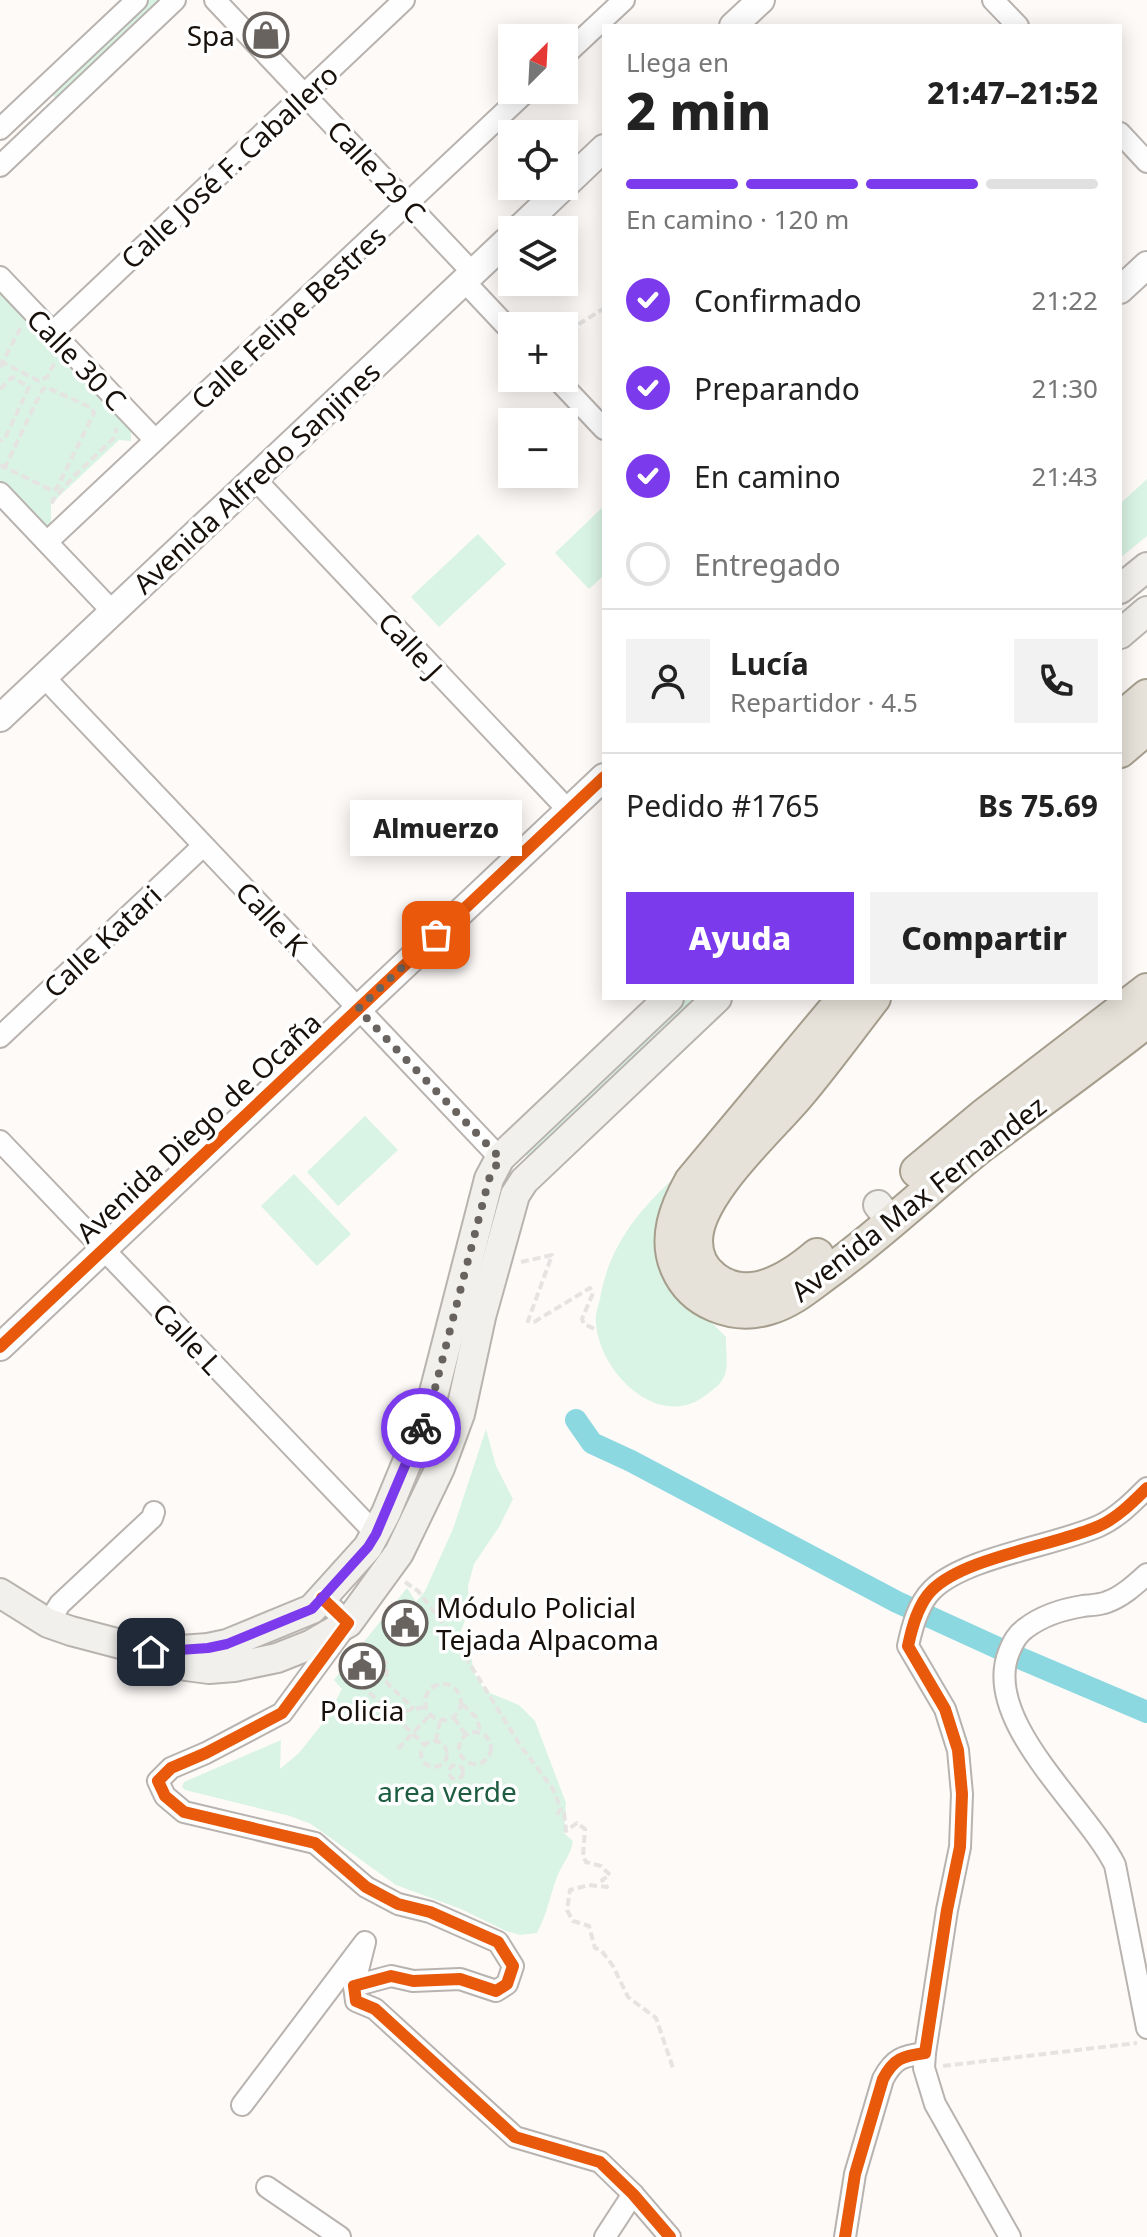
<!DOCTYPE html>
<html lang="es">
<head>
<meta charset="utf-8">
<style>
	:root { --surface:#fff; --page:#f2f2f2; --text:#222; --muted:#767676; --line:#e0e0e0; --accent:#7c3aed }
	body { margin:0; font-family:"Noto Sans",sans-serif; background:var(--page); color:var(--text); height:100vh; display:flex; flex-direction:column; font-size:30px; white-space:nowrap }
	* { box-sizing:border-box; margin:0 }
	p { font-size:26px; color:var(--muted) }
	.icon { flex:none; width:44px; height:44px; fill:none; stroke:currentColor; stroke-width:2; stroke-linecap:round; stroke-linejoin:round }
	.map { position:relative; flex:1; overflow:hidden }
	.details { position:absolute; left:602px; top:24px; width:520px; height:976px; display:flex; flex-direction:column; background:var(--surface); border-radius:0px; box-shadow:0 4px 20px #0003 }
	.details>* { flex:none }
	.needle { width:52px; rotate:24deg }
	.fabs { position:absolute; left:498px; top:24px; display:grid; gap:16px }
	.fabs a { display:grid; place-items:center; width:80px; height:80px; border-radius:0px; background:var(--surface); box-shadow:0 4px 20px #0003; font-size:40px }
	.pin { position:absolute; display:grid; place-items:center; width:68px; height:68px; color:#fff; margin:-34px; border-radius:16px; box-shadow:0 4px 12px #0006 }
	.courier { position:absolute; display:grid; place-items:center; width:80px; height:80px; margin:-40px; border:6px solid #7c3aed; border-radius:50%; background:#fff; color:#222; box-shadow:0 2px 10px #0007 }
	.bubble { position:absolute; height:56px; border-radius:0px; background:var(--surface); box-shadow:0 4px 20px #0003; font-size:26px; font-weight:800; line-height:56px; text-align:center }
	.summary em { font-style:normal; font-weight:800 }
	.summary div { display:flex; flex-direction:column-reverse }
	.summary { display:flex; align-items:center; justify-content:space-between; height:136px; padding:0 24px }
	h1 { font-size:52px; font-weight:800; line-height:60px }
	.bar { display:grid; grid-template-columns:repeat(4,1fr); gap:12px 8px; align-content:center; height:96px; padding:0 24px }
	.bar i { height:10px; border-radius:6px; background:var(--line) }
	.bar .selected { background:var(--accent) }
	.bar p { grid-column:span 4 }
	.line { display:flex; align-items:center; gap:20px; padding:0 24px; border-top:2px solid var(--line) }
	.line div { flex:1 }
	.round { display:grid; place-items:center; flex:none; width:84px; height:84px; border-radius:0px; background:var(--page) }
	ol { padding:0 24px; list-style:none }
	li { display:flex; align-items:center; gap:24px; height:88px }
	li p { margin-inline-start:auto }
	li .icon { padding:8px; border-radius:50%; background:var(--accent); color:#fff; stroke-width:4 }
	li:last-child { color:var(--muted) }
	li i { width:44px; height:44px; border:4px solid var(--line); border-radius:50% }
	.button { display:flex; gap:16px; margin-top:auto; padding:16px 24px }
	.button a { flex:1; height:92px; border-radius:0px; background:var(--accent); color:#fff; font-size:32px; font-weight:800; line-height:92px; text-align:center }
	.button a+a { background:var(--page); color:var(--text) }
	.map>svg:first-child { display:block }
</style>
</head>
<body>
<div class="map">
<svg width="1147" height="2237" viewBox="0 0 1147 2237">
	<rect width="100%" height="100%" fill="#fdfaf8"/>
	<g fill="#d9f4e4">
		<path d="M 150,0 L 163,0 L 57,100 L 51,93 Z"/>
		<path d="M 0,291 L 131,431 L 131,441 L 119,440 L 51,504 L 51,524 L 46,527 L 0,481 Z"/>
		<path d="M 1147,479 L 1147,536 L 1120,558 L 1120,504 Z"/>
		<path d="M 604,506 L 604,575 L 589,589 L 555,553 Z"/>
		<path d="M 478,534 L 506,564 L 439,627 L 411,597 Z"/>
		<path d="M 688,998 L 696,998 L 529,1157 L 524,1154 Z"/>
		<path d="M 365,1116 L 398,1150 L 338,1206 L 307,1172 Z"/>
		<path d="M 294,1174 L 351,1234 L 317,1266 L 261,1206 Z"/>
		<path d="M 671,1181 L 682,1197 L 699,1310 L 726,1337 C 725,1351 730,1366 723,1379 C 720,1385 711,1391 706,1395 C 659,1432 599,1372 596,1323 C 595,1316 598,1306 600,1299 C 608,1250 635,1214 671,1181 Z"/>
		<path d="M 486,1429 L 496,1466 L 513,1499 L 499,1527 L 474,1564 L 468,1586 L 469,1610 L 461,1631 L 471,1655 L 474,1673 L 485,1691 L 519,1705 L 535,1721 L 566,1803 L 564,1833 L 573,1841 C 571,1855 562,1864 557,1877 C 550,1896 547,1914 537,1933 L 520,1935 L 506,1931 L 461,1909 L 396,1885 L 311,1824 L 290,1816 L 185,1790 L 182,1787 L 184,1782 L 281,1740 L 280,1769 L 299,1753 L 326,1719 L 342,1689 L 334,1680 L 343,1668 L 407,1588 L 416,1602 L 425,1591 L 453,1529 Z"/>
	</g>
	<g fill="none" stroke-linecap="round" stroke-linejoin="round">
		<path stroke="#8cd8e0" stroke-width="22" d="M 576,1420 L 592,1443 L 631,1461 L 897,1602 L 1022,1659 L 1147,1712"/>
		<g stroke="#b8b3af" stroke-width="24">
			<g id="minor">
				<path d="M 215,0 L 472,272"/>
				<path d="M 993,0 L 1018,26"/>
				<path d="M 564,56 L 624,0"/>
				<path d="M 0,129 L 137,0"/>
				<path d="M 1120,133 L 1147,162"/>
				<path d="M 0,166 L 175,0"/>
				<path d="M 0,277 L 155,440"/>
				<path d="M 464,281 L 512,332"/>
				<path d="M 53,332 L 404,0"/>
				<path d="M 556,378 L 604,429"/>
				<path d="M 254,478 L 569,811"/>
				<path d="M 0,493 L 113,612"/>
				<path d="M 47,542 L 528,90"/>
				<path d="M 44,677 L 500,1158"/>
				<path d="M 0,1037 L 203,846"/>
				<path d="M 0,1141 L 376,1534"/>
				<path d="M 1147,1574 C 1136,1584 1122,1597 1107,1602 C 1100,1605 1091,1605 1083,1606 C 1064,1609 1042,1616 1026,1628 C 1017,1634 1013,1642 1009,1652 C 981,1721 1087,1808 1115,1865 L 1147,2028"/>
				<path d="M 322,1598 L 348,1623 L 282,1713 L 206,1753 L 171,1768 L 158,1781 L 165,1796 L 184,1812 L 315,1843 L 366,1887 L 398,1904 L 430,1912 L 498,1942 L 513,1966 L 507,1984 L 496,1991 L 460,1979 L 413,1981 L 391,1976 L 354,1986 L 356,2001 L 375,2009 L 515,2137 L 600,2162 L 633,2194 L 670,2237"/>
				<path d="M 48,1623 L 60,1604 L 152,1518 L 154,1512"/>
				<path d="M 925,2053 L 924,2068 L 935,2104 L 1010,2237"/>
				<path d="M 242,2105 L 365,1942 L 354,1986"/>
				<path d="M 267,2187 L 340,2237"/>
				<path d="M 605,2237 L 633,2194"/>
				<path d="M 845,2237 L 855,2174 L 883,2079 C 894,2058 903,2056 925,2053 L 947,1910 L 960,1847 L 962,1794 L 958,1750 L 945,1709 L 908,1646 C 912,1627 918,1604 932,1590 C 965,1557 1054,1546 1099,1526 C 1117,1518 1133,1502 1147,1488"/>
			</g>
		</g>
		<g stroke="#b8b3af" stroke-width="30">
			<g id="tertiary">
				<path d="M 733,26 L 761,0"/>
				<path d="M 518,230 L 604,148"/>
				<path d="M 1120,290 L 1147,265"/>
				<path d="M 0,718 L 512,236"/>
				<path d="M 0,1347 L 604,777"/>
			</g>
		</g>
		<g stroke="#b8b3af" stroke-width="32">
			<g id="secondary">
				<path d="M 1120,589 L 1147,567"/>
				<path d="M 1120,634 L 1147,611"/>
				<path d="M 878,1205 L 891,1221"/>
				<path d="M 0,1593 L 48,1623 L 71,1631 L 151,1652 L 186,1666 L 209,1669 L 234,1667 L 277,1658 L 310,1645 L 348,1623 L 399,1553 L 440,1468 L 460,1414 L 481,1317 L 515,1195 L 524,1181 L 717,998"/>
				<path d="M 167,1651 L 208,1648 L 227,1644 L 312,1609 L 368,1547 L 386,1513 L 431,1404 L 489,1179 L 500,1158 L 669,998"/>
			</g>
		</g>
		<g stroke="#a69e8d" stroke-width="36">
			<g id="primary">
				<path d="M 1120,719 L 1147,696"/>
				<path d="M 1120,751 L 1147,728"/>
				<path d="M 844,998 L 691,1181 C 676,1208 664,1238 677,1268 C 692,1303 733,1319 769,1308 C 793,1301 810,1285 831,1270 C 883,1232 930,1187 981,1146 C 1036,1104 1093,1064 1147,1021"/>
				<path d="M 917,1171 L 983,1116 L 1147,990"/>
				<path d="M 817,1255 C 790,1278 748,1305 714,1278 C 702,1269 696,1256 696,1241 C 696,1194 770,1129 799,1094 C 825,1063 849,1030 874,998"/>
			</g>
		</g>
		<g stroke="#e5e4e3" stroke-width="4" stroke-dasharray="8 4" stroke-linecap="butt">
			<path d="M 564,343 L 574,335 L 579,324 L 603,309"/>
			<path d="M 0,361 L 39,381 L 47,377 L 55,362"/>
			<path d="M 0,367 L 21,327"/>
			<path d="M 0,389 L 12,377 L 29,387 L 5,438 L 0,441"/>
			<path d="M 0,465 L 53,491 L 57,488 L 94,413 L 92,408 L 46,387 L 42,390 L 5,467"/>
			<path d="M 54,503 L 52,501 L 72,478 L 113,439 L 117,428"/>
			<path d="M 521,1262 L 552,1255 L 528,1321 L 534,1322 L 590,1288 L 593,1293 L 582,1319 L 584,1324 L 597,1330"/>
			<path d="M 405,1582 L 418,1591 L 450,1632 L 520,1745 L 553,1789 L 561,1809 L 558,1813 L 564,1813 L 566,1831 L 577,1823 L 585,1829 L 583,1856 L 586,1862 L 601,1866 L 610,1875 L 602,1880 L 607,1887 L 589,1885 L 570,1890 L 567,1910 L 573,1921 L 589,1926 L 595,1948 L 601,1950 L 613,1966 L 628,1997 L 656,2018 L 673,2068"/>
			<path d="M 363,1643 L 386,1663 L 387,1683 L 414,1709"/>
			<path d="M 343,1668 L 425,1745"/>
			<path d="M 357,1683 L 382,1660"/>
			<circle cx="443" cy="1702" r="18"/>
			<path d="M 462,1704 L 476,1717 L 481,1732"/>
			<path d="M 394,1717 L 400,1712 L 425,1707"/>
			<path d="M 454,1718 L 466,1735"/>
			<circle cx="475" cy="1748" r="16"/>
			<path d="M 436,1741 L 440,1720"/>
			<circle cx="434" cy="1754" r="13"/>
			<path d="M 398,1749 L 430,1715"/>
			<circle cx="456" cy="1772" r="7"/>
			<path d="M 943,2066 L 1137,2043"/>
		</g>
		<use href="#minor" stroke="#fffefe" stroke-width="20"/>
		<use href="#tertiary" stroke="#fffefe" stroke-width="26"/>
		<use href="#secondary" stroke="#f2f0ec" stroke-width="28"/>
		<use href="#primary" stroke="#e6e2d9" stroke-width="32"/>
		<g stroke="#fff" stroke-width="17">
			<g id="cycleway">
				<path d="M 0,1347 L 604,777"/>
				<path d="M 322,1598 L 348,1623 L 282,1713 L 206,1753 L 171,1768 L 158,1781 L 165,1796 L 184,1812 L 315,1843 L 366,1887 L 398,1904 L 430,1912 L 498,1942 L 513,1966 L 507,1984 L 496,1991 L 460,1979 L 413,1981 L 391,1976 L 354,1986 L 356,2001 L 375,2009 L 515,2137 L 600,2162 L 633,2194 L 670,2237"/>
				<path d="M 845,2237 L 855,2174 L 883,2079 C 894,2058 903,2056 925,2053 L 947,1910 L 960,1847 L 962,1794 L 958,1750 L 945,1709 L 908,1646 C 912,1627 918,1604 932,1590 C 965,1557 1054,1546 1099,1526 C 1117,1518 1133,1502 1147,1488"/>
			</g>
		</g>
		<use href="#cycleway" stroke="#e8590c" stroke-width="12"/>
	</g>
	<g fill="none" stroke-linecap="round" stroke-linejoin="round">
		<path stroke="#68635e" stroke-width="8" stroke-dasharray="0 14.4" d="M 421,1428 L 431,1404 L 489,1179 L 500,1158 L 358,1009 L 436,935"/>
		<path stroke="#7c3aed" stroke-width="10" d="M 151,1652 L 208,1648 L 227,1644 L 312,1609 L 368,1547 L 376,1534 L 421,1428"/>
	</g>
	<defs>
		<g id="shop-ring" transform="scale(2.3)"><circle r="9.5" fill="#fff" stroke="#68635e" stroke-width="1.5"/><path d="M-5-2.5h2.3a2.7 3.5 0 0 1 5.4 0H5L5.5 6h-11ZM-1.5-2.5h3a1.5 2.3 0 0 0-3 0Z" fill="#68635e"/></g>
		<g id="civic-ring" transform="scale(2.3)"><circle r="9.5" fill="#fff" stroke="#68635e" stroke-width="1.5"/><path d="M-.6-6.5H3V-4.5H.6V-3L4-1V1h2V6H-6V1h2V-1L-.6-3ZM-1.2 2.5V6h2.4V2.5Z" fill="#68635e"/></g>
	</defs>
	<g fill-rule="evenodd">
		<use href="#shop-ring" x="266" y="35"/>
		<use href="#civic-ring" x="405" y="1623"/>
		<use href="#civic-ring" x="362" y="1666"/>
	</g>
	<g text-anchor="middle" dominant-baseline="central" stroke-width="7" stroke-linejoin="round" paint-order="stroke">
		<g font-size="28" fill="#18110b" stroke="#fff" text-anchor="end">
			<text x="235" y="35">Spa</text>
			<text x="436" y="1607" text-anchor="start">Módulo Policial<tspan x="436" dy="32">Tejada Alpacoma</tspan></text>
			<text x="362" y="1710" text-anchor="middle">Policia</text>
		</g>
		<g font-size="28" fill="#18110b" stroke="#fff">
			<text transform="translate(229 166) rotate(-43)">Calle José F. Caballero</text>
			<text transform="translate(377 171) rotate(47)">Calle 29 C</text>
			<text transform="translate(288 317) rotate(-43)">Calle Felipe Bestres</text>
			<text transform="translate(77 359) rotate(46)">Calle 30 C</text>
			<text transform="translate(256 477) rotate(-43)">Avenida Alfredo Sanjines</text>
			<text transform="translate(411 645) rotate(47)">Calle J</text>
			<text transform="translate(272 918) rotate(47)">Calle K</text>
			<text transform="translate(102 941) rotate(-43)">Calle Katari</text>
			<text transform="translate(198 1127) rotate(-43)">Avenida Diego de Ocaña</text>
			<text transform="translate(918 1198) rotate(-38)">Avenida Max Fernandez</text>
			<text transform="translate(188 1338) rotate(47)">Calle L</text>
		</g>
		<g font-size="28" fill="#1e5d42" stroke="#fff">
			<text x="447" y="1791">area verde</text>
		</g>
	</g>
</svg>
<div class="fabs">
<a><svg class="needle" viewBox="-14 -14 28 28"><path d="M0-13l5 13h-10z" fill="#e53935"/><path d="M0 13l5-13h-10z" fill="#767676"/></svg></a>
<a><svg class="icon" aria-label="locate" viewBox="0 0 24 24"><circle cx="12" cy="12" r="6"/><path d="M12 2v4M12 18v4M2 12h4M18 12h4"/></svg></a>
<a><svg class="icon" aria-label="layers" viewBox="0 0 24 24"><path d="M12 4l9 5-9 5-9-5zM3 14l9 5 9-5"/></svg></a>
<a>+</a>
<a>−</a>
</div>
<div class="pin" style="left:436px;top:935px;background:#ea580c"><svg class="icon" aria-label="bag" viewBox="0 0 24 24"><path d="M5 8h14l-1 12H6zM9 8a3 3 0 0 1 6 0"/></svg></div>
<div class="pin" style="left:151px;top:1652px;background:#1f2937"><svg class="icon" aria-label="home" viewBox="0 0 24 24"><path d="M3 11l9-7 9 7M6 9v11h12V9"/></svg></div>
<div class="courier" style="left:421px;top:1428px"><svg class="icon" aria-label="bike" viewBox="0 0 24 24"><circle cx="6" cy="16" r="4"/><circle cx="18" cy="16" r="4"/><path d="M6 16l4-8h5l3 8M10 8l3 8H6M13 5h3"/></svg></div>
<div class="bubble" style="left:350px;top:800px;width:172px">Almuerzo</div>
<section class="details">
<div class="summary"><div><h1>2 min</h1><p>Llega en</p></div><em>21:47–21:52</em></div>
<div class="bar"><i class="selected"></i><i class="selected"></i><i class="selected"></i><i></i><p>En camino · 120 m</p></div>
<ol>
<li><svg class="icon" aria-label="check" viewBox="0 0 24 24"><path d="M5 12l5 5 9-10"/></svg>Confirmado<p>21:22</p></li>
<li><svg class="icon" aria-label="check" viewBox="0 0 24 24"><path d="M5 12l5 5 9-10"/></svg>Preparando<p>21:30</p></li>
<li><svg class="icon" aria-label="check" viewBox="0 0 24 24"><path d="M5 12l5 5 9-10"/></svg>En camino<p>21:43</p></li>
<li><i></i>Entregado</li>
</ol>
<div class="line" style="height:144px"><a class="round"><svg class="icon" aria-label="person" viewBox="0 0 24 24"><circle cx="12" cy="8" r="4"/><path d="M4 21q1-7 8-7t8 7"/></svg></a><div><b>Lucía</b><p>Repartidor · 4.5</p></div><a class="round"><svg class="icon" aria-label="phone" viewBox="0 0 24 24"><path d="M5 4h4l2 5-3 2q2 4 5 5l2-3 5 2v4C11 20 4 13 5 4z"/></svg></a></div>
<div class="line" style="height:104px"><div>Pedido #1765</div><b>Bs 75.69</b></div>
<div class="button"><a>Ayuda</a><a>Compartir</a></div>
</section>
</div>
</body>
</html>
